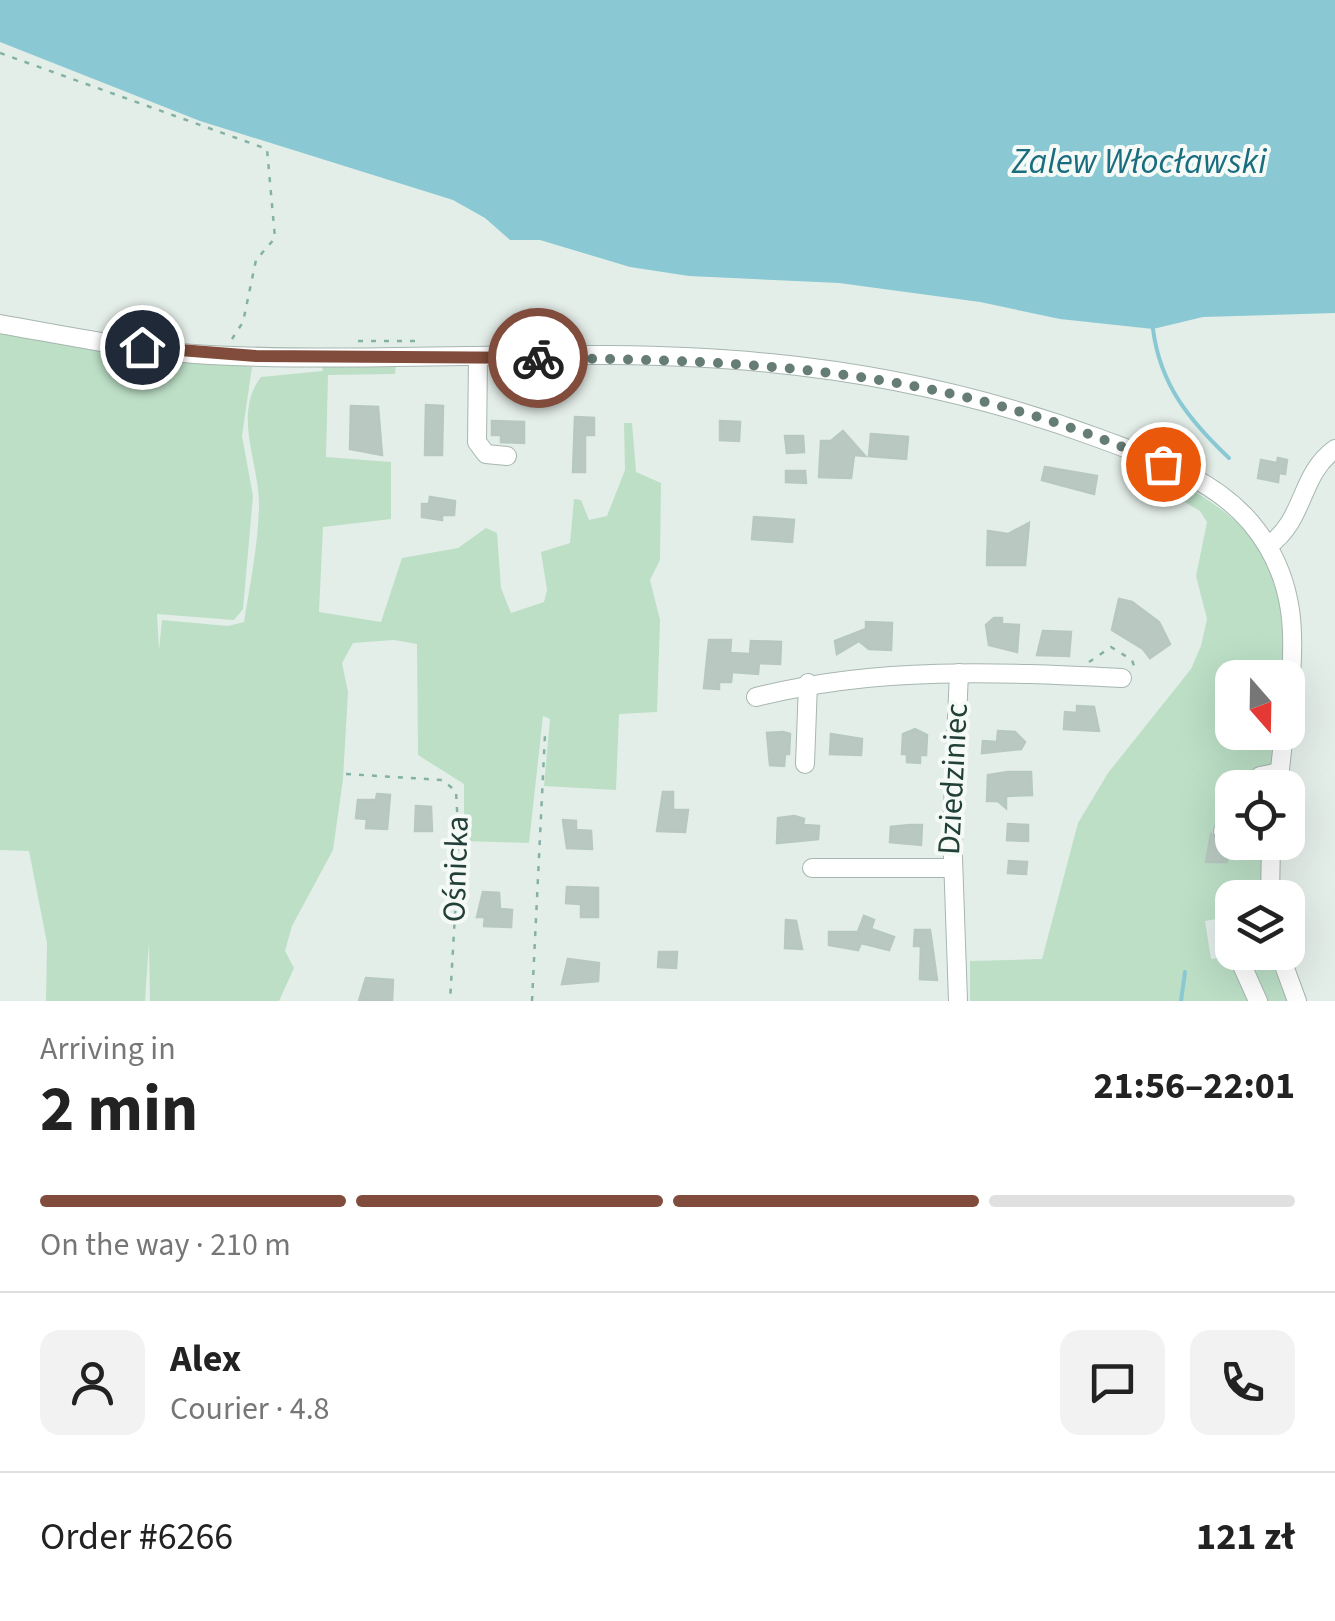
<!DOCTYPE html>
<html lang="en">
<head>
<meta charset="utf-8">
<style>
	:root { --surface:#fff; --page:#f2f2f2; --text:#222; --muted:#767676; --line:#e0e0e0; --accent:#814c3b }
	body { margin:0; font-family:"Source Sans 3",sans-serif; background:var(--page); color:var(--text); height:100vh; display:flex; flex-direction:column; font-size:38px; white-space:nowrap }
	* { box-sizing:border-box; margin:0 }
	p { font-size:32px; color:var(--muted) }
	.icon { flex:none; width:55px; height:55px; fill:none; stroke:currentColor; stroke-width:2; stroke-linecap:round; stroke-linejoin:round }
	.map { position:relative; height:1001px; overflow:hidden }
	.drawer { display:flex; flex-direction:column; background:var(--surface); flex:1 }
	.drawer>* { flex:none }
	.needle { width:65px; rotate:160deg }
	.controls { position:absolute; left:1215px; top:660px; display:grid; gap:20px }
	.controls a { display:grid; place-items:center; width:90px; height:90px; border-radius:20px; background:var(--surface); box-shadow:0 10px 40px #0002; font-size:50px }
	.pin { position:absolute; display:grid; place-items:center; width:85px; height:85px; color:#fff; margin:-42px; border:5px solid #fff; border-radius:50%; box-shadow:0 2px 10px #0007 }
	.courier { position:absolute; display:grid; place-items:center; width:100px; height:100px; margin:-50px; border:8px solid #814c3b; border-radius:50%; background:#fff; color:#222; box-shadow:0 2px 12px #0007 }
	.head em { font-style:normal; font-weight:700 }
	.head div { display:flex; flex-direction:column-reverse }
	.head { display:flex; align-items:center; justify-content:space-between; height:170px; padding:0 40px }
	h1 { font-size:65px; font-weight:700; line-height:75px }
	.bar { display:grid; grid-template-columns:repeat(4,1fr); gap:15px 10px; align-content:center; height:120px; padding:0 40px }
	.bar i { height:12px; border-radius:8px; background:var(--line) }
	.bar .current { background:var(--accent) }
	.bar p { grid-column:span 4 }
	.line { display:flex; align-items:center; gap:25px; padding:0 40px; border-top:2px solid var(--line) }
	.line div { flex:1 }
	.round { display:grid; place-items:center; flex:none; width:105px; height:105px; border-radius:20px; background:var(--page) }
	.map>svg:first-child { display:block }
</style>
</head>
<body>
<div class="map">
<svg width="1335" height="1001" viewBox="0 0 1335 1001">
	<rect width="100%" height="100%" fill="#e4eee9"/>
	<g fill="#bcdfc6">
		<path d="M 0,331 L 252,367 L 242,436 L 253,496 L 243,609 L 234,620 L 157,614 L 159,650 L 162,620 L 228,626 L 244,622 C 250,584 258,546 259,506 C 260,465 232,414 261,377 L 323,371 L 320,363 L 396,365 L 395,374 L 328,375 L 326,457 L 391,462 L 391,519 L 323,527 L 319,612 L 381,622 L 402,558 L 458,548 L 486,528 L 497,533 L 501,588 L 511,613 L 544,602 L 547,590 L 541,552 L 570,543 L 574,499 L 581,500 L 589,520 L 607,516 L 625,470 L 624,423 L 632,423 L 636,472 L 661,483 L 660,560 L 650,580 L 660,620 L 657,712 L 619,714 L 616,790 L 544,786 L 550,719 L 543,716 L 529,843 L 464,841 L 464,784 L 418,755 L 417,644 L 394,640 L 353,643 L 342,663 L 348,692 L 343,779 L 333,850 L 292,926 L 285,951 L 294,968 L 279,1001 L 150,1001 L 149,942 L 145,1001 L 46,1001 L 47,943 L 29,851 L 0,850 Z"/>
		<path d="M 1139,464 C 1241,508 1298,558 1282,677 L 1232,678 L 1232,732 L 1276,733 L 1272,767 L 1246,787 L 1232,788 L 1228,850 L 1234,851 L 1236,843 L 1262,843 L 1261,897 L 1232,898 L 1232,916 L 1205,921 L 1211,959 L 1232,956 L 1254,1001 L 970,1001 L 970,961 L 1042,959 L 1078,823 L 1108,773 L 1191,669 L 1201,646 L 1207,619 L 1196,576 L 1207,522 L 1200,511 L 1136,473 Z"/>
		<path d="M 1240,953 L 1270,953 L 1287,1001 L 1263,1001 Z"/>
	</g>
	<path fill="#8ac9d4" d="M 0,0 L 1335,0 L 1335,313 L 1203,317 L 1153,329 L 1060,319 L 980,302 L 839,283 L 689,276 L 630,267 L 540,240 L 510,240 L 485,218 L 453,200 L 200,121 L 0,42 Z"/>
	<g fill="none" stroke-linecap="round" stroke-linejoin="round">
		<g stroke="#8ac9d4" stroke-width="4">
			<path d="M 1153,329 C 1160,385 1190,421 1229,458"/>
			<path d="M 1181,1001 L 1185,972"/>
		</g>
	</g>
	<g fill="#b9c9c2" stroke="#b6c8c0" stroke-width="2.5">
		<path d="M 426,405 L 443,406 L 442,455 L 425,455 Z"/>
		<path d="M 351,406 L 378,407 L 382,455 L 350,449 Z"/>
		<path d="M 575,417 L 594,418 L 594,435 L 585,435 L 585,472 L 573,472 Z"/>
		<path d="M 492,421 L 524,422 L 524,443 L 501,442 L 501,435 L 492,435 Z"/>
		<path d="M 720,421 L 740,422 L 739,441 L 720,440 Z"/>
		<path d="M 843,431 L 865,456 L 854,455 L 851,478 L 819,477 L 821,441 L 831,441 Z"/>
		<path d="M 871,434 L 908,437 L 906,459 L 869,456 Z"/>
		<path d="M 785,436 L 803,436 L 804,452 L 787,453 Z"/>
		<path d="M 1278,458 L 1287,460 L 1285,474 L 1279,473 L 1278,482 L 1258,478 L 1261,460 L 1277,463 Z"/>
		<path d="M 1045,467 L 1097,476 L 1094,494 L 1042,480 Z"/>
		<path d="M 786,471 L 805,471 L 806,483 L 786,482 Z"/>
		<path d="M 430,497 L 455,501 L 454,515 L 442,515 L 442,520 L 422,517 L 422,504 L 429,504 Z"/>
		<path d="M 754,517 L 794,520 L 792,542 L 752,539 Z"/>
		<path d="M 1029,523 L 1025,565 L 987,565 L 988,531 L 1008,534 Z"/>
		<path d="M 1119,599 L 1132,602 L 1159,622 L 1170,644 L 1150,658 L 1143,649 L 1112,630 Z"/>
		<path d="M 994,618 L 1002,618 L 1002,624 L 1019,625 L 1017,652 L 989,645 L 986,625 Z"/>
		<path d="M 866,622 L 892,623 L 891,650 L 869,649 L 859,641 L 837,654 L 835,641 L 866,629 Z"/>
		<path d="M 1043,631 L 1071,632 L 1069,656 L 1037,655 Z"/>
		<path d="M 709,640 L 731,640 L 730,653 L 750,654 L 751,641 L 781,642 L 780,664 L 759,663 L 758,674 L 732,672 L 731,682 L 719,682 L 719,689 L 704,688 Z"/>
		<path d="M 1077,706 L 1094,707 L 1099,731 L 1064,729 L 1065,712 L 1077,713 Z"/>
		<path d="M 915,729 L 927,735 L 926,755 L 920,755 L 920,763 L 907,762 L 907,754 L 902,754 L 903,734 Z"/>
		<path d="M 998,731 L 1015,732 L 1025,742 L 1021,749 L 982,753 L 983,741 L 997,742 Z"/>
		<path d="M 783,732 L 790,734 L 789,754 L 785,754 L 784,766 L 770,765 L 767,733 Z"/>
		<path d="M 831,734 L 862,739 L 861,755 L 830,754 Z"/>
		<path d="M 1008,772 L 1031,772 L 1032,795 L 1006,796 L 1006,808 L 998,801 L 987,801 L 988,775 Z"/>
		<path d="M 663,792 L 673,792 L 673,810 L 688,810 L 685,832 L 657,831 Z"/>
		<path d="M 377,794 L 390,795 L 387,829 L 366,828 L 367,819 L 356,818 L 358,800 L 376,800 Z"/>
		<path d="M 416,806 L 431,807 L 432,831 L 415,831 Z"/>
		<path d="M 794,816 L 804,819 L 803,825 L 819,826 L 818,839 L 777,843 L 778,818 Z"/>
		<path d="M 563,820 L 576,821 L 576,830 L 591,831 L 592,849 L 567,848 Z"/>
		<path d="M 1008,824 L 1028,825 L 1028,841 L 1007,840 Z"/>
		<path d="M 910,825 L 922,825 L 921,845 L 890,842 L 891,827 Z"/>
		<path d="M 1211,834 L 1227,845 L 1227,862 L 1206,862 Z"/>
		<path d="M 1009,861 L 1027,862 L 1026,874 L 1008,873 Z"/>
		<path d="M 567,887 L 598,888 L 598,917 L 581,917 L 581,904 L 566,903 Z"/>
		<path d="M 483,892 L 499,893 L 500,909 L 512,910 L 511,927 L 484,926 L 485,917 L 477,917 Z"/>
		<path d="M 864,916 L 874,920 L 871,929 L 894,937 L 889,950 L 861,943 L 858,950 L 829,945 L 829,932 L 858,932 Z"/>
		<path d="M 786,920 L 796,921 L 802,949 L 785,948 Z"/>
		<path d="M 915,930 L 930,930 L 937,980 L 920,979 L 921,946 L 928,946 L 914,946 Z"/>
		<path d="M 659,952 L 677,952 L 676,968 L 658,967 Z"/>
		<path d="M 568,959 L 599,963 L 598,981 L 562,984 Z"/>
		<path d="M 366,978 L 393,980 L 392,1001 L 359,1001 Z"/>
	</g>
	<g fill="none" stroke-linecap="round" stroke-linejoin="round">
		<g stroke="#a6b6b0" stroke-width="20">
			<g id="minor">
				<path d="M 0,324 C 69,336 139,351 210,355 C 396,364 584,345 770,363 C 883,374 994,399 1101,439 C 1154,459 1213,478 1251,523 C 1298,579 1296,640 1288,708"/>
				<path d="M 478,358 L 477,442 L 486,454 L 507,456"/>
				<path d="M 1268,546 C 1306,519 1299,475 1335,449"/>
				<path d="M 756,697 C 877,666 999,672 1122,678"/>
				<path d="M 805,764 L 808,683"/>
				<path d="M 1251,788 L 1260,776 L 1280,772"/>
				<path d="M 1278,788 L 1284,732"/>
				<path d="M 1223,831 L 1232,833"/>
				<path d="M 812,868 L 953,868"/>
				<path d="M 1270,898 L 1271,842"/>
				<path d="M 1236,952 L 1258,1001"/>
				<path d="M 1279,952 L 1297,1001"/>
				<path d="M 958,1001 L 952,829 L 959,673"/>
			</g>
		</g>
		<g stroke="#83b2a4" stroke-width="2.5" stroke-dasharray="5 8" stroke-linecap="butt">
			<path d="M 0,53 L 267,149 L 275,238 L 256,260 L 243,322 L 232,339"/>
			<path d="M 358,341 L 415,341"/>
			<path d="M 1089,662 L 1111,647 L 1132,660 L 1135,669"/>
			<path d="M 346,774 L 442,780 L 456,791 L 459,845 L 450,1001"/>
			<path d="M 532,1001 L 545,734"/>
		</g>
		<use href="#minor" stroke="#fff" stroke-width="18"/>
	</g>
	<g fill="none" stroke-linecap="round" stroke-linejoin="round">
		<path stroke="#667d76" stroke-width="10" stroke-dasharray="0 18" d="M 538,358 C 767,360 950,370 1163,464"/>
		<path stroke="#814c3b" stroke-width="12" d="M 142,347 L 256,356 L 538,358"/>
	</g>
	<g text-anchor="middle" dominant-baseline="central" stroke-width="8" stroke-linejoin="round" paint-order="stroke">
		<g font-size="32" fill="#224038" stroke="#f5faf7">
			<text transform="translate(953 779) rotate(-87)">Dziedziniec</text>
			<text transform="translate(456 869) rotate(-88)">Ośnicka</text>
		</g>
		<g font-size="35" font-style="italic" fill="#1a6d7f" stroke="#f5faf7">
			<text x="1139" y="162">Zalew Włocławski</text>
		</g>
	</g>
</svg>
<div class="controls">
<a><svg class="needle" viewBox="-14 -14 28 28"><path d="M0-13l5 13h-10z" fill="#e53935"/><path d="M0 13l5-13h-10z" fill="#767676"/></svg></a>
<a><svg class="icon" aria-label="locate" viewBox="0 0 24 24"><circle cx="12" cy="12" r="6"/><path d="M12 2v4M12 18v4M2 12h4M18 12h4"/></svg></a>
<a><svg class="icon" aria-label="layers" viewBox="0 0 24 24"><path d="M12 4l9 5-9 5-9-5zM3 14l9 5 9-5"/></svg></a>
</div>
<div class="pin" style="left:1163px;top:464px;background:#ea580c"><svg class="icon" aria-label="bag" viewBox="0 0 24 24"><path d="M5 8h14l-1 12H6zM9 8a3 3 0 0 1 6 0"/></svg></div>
<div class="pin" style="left:142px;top:347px;background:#1f2937"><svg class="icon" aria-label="home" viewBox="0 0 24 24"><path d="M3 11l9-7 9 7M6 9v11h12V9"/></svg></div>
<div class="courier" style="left:538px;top:358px"><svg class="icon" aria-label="bike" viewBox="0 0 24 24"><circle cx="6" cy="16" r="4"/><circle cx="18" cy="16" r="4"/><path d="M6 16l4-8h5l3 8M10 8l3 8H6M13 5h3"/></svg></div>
</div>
<section class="drawer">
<div class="head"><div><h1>2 min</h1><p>Arriving in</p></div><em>21:56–22:01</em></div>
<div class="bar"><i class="current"></i><i class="current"></i><i class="current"></i><i></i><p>On the way · 210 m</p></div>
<div class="line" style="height:180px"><a class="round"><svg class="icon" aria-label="person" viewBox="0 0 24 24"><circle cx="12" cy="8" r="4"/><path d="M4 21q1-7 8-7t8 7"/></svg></a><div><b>Alex</b><p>Courier · 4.8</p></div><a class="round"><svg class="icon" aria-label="chat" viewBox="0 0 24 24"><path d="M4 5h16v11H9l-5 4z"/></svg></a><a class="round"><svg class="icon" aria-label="phone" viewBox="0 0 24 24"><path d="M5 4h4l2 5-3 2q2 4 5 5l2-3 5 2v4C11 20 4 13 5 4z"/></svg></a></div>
<div class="line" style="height:130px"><div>Order #6266</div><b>121 zł</b></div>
</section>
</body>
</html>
